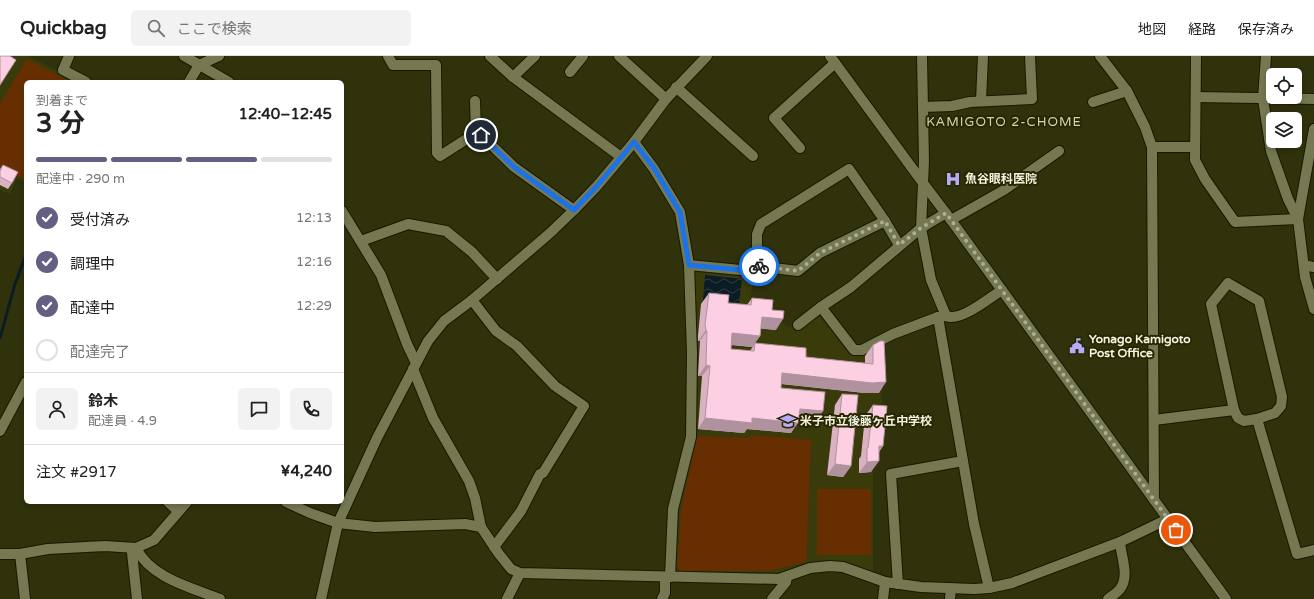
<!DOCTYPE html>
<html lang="ja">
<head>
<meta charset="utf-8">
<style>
	:root { --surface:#fff; --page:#f2f2f2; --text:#222; --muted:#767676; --line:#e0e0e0; --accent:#656082 }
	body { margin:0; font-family:"Varela Round","Noto Sans JP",sans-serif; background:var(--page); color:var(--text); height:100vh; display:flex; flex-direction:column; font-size:15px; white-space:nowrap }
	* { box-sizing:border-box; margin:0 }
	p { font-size:13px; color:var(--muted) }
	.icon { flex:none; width:22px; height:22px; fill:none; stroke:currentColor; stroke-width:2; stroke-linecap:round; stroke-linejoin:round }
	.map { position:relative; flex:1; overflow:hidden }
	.sheet { position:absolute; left:24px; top:24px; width:320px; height:424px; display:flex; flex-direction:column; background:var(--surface); border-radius:6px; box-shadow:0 2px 6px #0003 }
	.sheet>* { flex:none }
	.buttons { position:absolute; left:1266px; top:12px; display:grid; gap:8px }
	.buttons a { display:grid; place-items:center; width:36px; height:36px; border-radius:6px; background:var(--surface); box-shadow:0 2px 6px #0003; font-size:20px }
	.pin { position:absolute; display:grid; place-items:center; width:34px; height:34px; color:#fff; margin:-17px; border:2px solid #fff; border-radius:50%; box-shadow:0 1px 4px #0007 }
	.courier { position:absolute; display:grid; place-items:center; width:40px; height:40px; margin:-20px; border:3px solid #1a73e8; border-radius:50%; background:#fff; color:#222; box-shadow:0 1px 5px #0007 }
	.summary em { font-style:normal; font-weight:700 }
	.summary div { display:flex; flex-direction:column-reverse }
	.summary { display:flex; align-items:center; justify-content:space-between; height:68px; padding:0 12px }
	h1 { font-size:26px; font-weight:700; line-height:30px }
	.bar { display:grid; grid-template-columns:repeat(4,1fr); gap:6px 4px; align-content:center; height:48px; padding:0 12px }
	.bar i { height:5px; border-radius:3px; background:var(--line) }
	.bar .current { background:var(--accent) }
	.bar p { grid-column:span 4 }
	.line { display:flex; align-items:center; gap:10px; padding:0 12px; border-top:1px solid var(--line) }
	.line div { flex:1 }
	.round { display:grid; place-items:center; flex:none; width:42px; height:42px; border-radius:6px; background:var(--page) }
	ol { padding:0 12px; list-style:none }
	li { display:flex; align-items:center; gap:12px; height:44px }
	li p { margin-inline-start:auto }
	li .icon { padding:4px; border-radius:50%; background:var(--accent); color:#fff; stroke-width:4 }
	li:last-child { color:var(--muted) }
	li i { width:22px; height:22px; border:2px solid var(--line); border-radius:50% }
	header { display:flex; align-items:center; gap:24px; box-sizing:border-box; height:56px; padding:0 20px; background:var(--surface); border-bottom:1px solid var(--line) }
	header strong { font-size:19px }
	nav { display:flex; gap:22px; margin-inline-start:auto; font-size:14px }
	.search { width:280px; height:36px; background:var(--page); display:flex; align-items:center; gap:10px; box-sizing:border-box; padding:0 14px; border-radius:6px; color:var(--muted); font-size:15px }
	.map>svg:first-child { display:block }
</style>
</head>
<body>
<header>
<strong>Quickbag</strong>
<div class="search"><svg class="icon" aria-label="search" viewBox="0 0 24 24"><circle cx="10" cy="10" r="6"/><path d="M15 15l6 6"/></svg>ここで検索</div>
<nav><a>地図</a><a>経路</a><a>保存済み</a></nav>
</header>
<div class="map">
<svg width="1314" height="543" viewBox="0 0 1314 543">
	<defs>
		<pattern id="water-waves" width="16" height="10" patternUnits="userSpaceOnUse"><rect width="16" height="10" fill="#0b1c24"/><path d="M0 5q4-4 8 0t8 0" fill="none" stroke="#2f3d43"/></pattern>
	</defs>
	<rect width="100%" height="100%" fill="#30320c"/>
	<g fill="#3a3b0b">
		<path d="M 0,0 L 28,0 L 78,26 L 26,26 L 26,126 L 17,122 L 10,138 L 0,134 Z"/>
		<path d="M 692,212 L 754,220 L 750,244 L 774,255 L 781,265 L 787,271 L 791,271 L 813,254 L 852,296 L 865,294 L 880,298 L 883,358 L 873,404 L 873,518 L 837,505 L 816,507 L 782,518 L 678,518 L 673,514 L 677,453 L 693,387 Z"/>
	</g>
	<g fill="#672e01">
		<path d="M 27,3 L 71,26 L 26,26 L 26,124 L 0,112 L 0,48 Z"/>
		<path d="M 752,379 L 811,384 L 806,506 L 769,515 L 680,515 L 677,511 L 681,454 L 697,380 L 750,382 Z"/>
		<rect x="817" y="433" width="54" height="66"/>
	</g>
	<path fill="url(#water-waves)" d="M 705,219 L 742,223 L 739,247 L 703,244 Z"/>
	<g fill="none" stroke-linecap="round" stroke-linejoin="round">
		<path stroke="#0b1c24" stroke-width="3" d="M 0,282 L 15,228 L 26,199"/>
		<g stroke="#181900" stroke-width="12">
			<g id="minor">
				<path d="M 69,0 L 63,14 L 86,26"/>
				<path d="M 184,0 L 229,26"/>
				<path d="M 388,0 L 393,9 L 436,9 L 437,97 L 440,100 L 476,77"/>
				<path d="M 490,0 L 513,21 L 621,101"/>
				<path d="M 619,0 L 666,43"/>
				<path d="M 830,0 L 923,127 L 951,164 L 1226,543"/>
				<path d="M 922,0 L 924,105 L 921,172 L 931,224 L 946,260 L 938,261 L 974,468 L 989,532"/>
				<path d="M 1100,0 L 1127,35 L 1145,71 L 1152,91 L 1154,444"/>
				<path d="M 1196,0 L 1195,104 L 1205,123 L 1235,166 L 1298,163"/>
				<path d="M 1266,0 L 1263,43 L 1271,95 L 1288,143 L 1298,163"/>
				<path d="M 570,16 L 583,0"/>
				<path d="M 513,21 L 535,0"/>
				<path d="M 189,26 L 199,9 L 219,0"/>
				<path d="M 676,31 L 753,100"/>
				<path d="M 1196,41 L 1314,43"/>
				<path d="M 475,45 L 476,77 L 481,79 L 514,111 L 574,154"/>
				<path d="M 981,45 L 983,0"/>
				<path d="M 1093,46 L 1127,35"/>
				<path d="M 923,51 L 952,50 L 970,46 L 1032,43 L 1030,0"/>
				<path d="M 1314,73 L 1298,163 L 1305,221 L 1314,253"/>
				<path d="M 634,86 L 654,113 L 680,156 L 689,209 L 692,297 L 691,381 L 673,453 L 670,521"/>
				<path d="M 1152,91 L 1195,91"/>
				<path d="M 800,92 L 774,62 L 835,7"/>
				<path d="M 342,155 L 381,219 L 407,288 L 416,307"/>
				<path d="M 951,164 L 1004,134 L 1059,95"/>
				<path d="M 361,185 L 408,168 L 446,175 L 472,196 L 497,223"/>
				<path d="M 689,209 L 751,215 L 757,210 L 798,215 L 820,197 L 885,165"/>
				<path d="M 1304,209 L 1314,211"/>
				<path d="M 757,210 L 757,178 L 761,168 L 849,113 L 885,165 L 899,189"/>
				<path d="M 472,244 L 496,275 L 517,290 L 555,330 L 584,350 L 543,417 L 540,418 L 521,455 L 494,491"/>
				<path d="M 821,251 L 854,294 L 862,294 L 893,278 L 938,261"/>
				<path d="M 946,260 C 961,266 989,242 1002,234"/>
				<path d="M 798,269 L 821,251 L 851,231 L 921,172 L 946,157"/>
				<path d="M 413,313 L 433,362 L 469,425 L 475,442 L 481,471"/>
				<path d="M 1234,354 L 1211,248 L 1228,227 L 1259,245 L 1282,341 L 1281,350 L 1275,357 L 1257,363 L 1297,498 L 1314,494"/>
				<path d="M 1154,364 L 1234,354 L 1238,362 L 1244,365 L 1257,363"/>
				<path d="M 0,375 L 26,326"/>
				<path d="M 168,446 L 178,455"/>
				<path d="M 286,446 L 310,457 L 338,467 L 375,471 L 465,468 L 481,471 L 499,498 L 511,513 L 520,517 L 779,523 L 810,512 L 830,510 L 843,511 L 885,526 L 921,531 L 974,533 L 989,532 L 1012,527 L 1120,486 L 1168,463"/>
				<path d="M 0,498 L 20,498 L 48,493 L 105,490 L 136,492 L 154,484 L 187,446"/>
				<path d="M 20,498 L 25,543"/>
				<path d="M 898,528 L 891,418 L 963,405"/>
				<path d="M 137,543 L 132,497 L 136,492 C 151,522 190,531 220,543"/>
				<path d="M 321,543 L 338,467 L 377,382 L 428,285 L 444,265 L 472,244 L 550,177 L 574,154 L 597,130 L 634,86 L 666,43 L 707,0"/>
				<path d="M 507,543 L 520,517"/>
				<path d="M 662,543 L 665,537 L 665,521"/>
				<path d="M 772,543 L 786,526 L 787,521"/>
				<path d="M 883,543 L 885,526"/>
				<path d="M 950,543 L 951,532"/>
				<path d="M 1108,543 C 1112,540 1117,537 1120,533 C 1130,520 1121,501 1120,486"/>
			</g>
		</g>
		<use href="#minor" stroke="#757851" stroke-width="10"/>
	</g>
	<g fill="#d9b2c2">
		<path d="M 3,109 L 12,127 L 8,133 L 0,129 L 0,113 Z"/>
		<path d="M 709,237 L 728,247 L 747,249 L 752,242 L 772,254 L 776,274 L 761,272 L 760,280 L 752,291 L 731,289 L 731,293 L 750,295 L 755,287 L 806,301 L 865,307 L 865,300 L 873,289 L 879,337 L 865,337 L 781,328 L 781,332 L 816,366 L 798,364 L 791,377 L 747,373 L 744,377 L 698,373 L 702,320 L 698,320 L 700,285 L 698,285 L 698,280 L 701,248 Z"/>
		<path d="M 842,338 L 851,410 L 843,421 L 827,419 L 835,349 Z"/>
		<path d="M 873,349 L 883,390 L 879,396 L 871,416 L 859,417 L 859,403 L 861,400 L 865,360 Z"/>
	</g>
	<g fill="#b0919e">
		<path d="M 762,261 L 783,263 L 776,274 L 754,272 Z"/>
		<path d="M 706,274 L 707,275 L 700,285 L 698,285 Z"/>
		<path d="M 732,277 L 760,280 L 752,291 L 725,288 Z"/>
		<path d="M 706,309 L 710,310 L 702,320 L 698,320 Z"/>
		<path d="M 782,317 L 886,326 L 879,337 L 865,337 L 774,327 Z"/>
		<path d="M 800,353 L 823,355 L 816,366 L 792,364 Z"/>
		<path d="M 705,362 L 752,362 L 798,367 L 791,377 L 747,373 L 744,377 L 698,373 Z"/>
		<path d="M 879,390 L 883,390 L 875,401 Z"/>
		<path d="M 879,405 L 871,416 L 859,417 L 867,406 Z"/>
		<path d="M 835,408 L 851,410 L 843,421 L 827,419 Z"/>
	</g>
	<g fill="#fccfe2" stroke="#b0919e">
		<path d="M 0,0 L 10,0 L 16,4 L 0,29 Z"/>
		<path d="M 3,109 L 18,116 L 12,127 L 0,121 L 0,115 Z"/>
		<path d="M 709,237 L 729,239 L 728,247 L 751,249 L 752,242 L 773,244 L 772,254 L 784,255 L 783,263 L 762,261 L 760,280 L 732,277 L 731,293 L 754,295 L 755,287 L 806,292 L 806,301 L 873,308 L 873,289 L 880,285 L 884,285 L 886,326 L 872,327 L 782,317 L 781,332 L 825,336 L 823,355 L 800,353 L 798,367 L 752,362 L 752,367 L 705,362 L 710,310 L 706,309 L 707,275 L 706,274 L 705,269 Z"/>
		<path d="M 842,338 L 858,339 L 851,410 L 835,408 Z"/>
		<path d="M 873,349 L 887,350 L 883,390 L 879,390 L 879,405 L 867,406 L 867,392 L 868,392 Z"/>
	</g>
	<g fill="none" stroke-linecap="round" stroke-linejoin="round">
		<path stroke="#adaf94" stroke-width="4" stroke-dasharray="0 7.2" d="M 759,210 L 798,215 L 820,197 L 885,165 L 899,189 L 921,172 L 946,157 L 1176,474"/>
		<path stroke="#1a73e8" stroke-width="5" d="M 481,79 L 514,111 L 574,154 L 597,130 L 634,86 L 654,112 L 680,156 L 689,209 L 751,215 L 757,210 L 759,210"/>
	</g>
	<defs>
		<g id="hospital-bare" transform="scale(1.2)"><path d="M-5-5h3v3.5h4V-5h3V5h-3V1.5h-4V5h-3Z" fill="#b7abf7" stroke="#272802" stroke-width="2.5" paint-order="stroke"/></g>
		<g id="civic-bare" transform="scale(1.2)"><path d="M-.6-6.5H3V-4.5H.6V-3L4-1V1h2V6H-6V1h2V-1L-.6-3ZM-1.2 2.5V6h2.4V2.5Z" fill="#b7abf7" stroke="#272802" stroke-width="2.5" paint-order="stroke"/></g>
		<g id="school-bare" transform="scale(1.2)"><path d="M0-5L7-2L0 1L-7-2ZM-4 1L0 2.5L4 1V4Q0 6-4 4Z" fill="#b7abf7" stroke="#272802" stroke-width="2.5" paint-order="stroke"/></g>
	</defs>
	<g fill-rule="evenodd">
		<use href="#hospital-bare" x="953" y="123"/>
		<use href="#civic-bare" x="1077" y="290"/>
		<use href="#school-bare" x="788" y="365"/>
	</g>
	<g text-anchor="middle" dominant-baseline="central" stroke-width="4" stroke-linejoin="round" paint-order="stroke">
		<g font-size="12" font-weight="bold" fill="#f1f3de" stroke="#272802" text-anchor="start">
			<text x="965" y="123">魚谷眼科医院</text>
			<text x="1089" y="283">Yonago Kamigoto<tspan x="1089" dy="14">Post Office</tspan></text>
			<text x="800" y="365">米子市立後藤ヶ丘中学校</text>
		</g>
		<g font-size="13" letter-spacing="1" fill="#d2d6ab" stroke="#272802">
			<text x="1004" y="66">KAMIGOTO 2-CHOME</text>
		</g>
	</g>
</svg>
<div class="buttons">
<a><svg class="icon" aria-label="locate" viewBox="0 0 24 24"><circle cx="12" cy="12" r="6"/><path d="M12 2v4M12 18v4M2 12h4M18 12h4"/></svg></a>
<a><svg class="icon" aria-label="layers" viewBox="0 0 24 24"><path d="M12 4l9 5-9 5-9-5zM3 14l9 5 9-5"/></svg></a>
</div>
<div class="pin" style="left:1176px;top:474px;background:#ea580c"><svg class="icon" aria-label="bag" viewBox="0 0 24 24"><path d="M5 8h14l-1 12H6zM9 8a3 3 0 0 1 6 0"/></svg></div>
<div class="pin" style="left:481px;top:79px;background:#1f2937"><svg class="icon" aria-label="home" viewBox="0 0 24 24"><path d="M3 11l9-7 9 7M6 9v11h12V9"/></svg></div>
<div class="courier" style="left:759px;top:210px"><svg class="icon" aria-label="bike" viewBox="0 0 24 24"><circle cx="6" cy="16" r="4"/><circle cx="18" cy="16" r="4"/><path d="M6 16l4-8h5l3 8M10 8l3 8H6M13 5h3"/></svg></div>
<section class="sheet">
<div class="summary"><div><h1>3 分</h1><p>到着まで</p></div><em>12:40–12:45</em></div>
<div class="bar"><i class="current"></i><i class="current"></i><i class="current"></i><i></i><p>配達中 · 290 m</p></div>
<ol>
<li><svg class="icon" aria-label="check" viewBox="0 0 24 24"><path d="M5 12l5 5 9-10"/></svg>受付済み<p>12:13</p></li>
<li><svg class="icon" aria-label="check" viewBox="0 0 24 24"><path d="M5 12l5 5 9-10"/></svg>調理中<p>12:16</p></li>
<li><svg class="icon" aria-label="check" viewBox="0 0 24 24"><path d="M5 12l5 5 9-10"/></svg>配達中<p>12:29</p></li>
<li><i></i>配達完了</li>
</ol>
<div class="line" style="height:72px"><a class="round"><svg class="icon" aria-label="person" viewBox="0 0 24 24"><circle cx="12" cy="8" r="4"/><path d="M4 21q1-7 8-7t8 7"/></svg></a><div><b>鈴木</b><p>配達員 · 4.9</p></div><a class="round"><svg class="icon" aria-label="chat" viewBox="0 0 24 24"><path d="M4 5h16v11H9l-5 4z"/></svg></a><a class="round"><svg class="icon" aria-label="phone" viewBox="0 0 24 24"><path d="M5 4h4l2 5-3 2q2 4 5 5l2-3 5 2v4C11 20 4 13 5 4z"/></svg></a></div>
<div class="line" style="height:52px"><div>注文 #2917</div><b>¥4,240</b></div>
</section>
</div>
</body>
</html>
